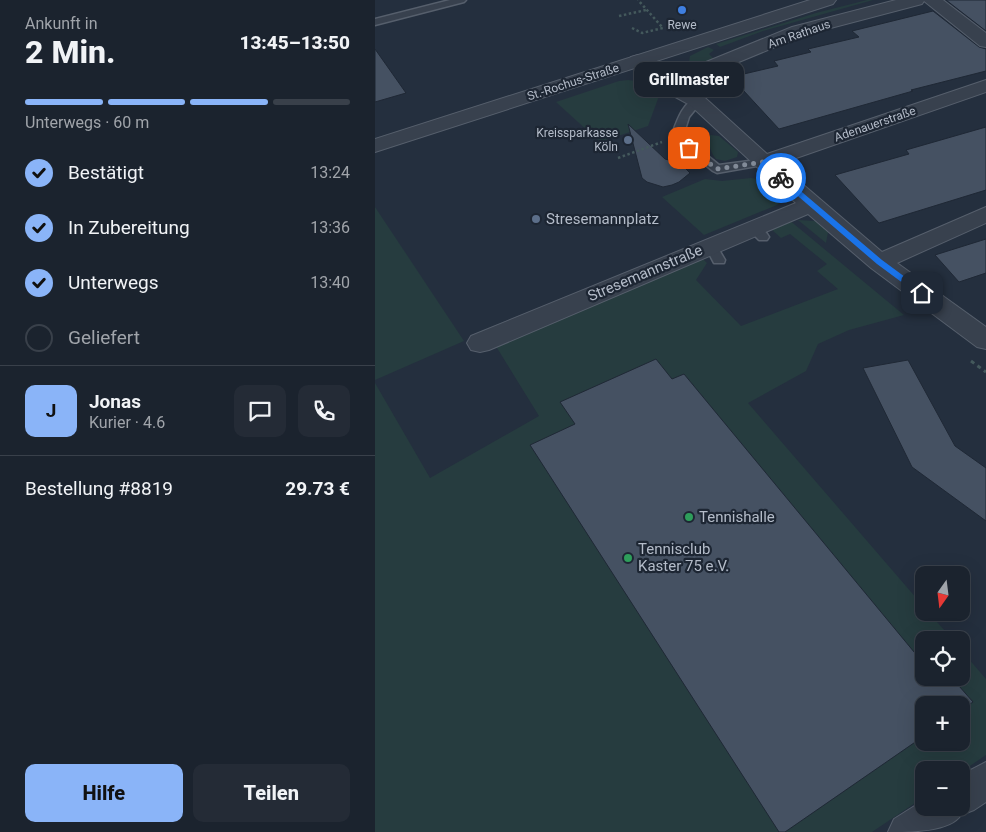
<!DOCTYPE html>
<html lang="de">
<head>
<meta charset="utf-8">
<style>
	:root { --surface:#1b232e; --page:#242b36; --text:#f1f3f6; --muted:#a0a4aa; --line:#39404a; --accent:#8ab4f8 }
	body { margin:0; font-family:Roboto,sans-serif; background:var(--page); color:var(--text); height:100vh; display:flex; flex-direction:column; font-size:19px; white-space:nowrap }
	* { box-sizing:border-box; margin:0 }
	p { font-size:16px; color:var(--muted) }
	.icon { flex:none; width:28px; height:28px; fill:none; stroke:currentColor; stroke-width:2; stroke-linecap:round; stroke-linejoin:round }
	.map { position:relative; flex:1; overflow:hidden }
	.side { display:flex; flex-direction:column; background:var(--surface); width:375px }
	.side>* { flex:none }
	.needle { width:32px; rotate:194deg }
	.fabs { position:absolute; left:540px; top:566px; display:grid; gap:10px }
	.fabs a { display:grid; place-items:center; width:55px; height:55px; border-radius:10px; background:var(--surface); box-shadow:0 5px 20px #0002,0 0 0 1px var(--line); font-size:25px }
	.pin { position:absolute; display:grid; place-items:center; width:42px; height:42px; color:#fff; margin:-21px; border-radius:10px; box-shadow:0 2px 8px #0006 }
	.courier { position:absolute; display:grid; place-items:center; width:50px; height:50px; margin:-25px; border:4px solid #1a73e8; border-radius:50%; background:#fff; color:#222; box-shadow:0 1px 6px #0007 }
	.bubble { position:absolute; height:35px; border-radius:10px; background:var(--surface); box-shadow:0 5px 20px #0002,0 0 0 1px var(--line); font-size:16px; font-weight:800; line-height:35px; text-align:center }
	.summary em { font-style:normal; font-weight:800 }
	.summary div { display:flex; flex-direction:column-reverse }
	.summary { display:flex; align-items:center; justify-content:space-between; height:85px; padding:0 25px }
	h1 { font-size:32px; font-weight:800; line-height:38px }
	.bar { display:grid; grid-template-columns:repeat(4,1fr); gap:8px 5px; align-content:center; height:60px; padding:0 25px }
	.bar i { height:6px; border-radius:4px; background:var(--line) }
	.bar .selected { background:var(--accent) }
	.bar p { grid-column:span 4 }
	.line { display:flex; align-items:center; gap:12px; padding:0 25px; border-top:1px solid var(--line) }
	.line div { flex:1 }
	.round { display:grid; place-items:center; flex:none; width:52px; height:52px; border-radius:10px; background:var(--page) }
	ol { padding:0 25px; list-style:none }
	li { display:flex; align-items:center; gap:15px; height:55px }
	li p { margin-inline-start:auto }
	li .icon { padding:5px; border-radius:50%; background:var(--accent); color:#111; stroke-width:4 }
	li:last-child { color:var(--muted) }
	li i { width:28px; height:28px; border:2px solid var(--line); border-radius:50% }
	.action { display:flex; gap:10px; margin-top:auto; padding:10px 25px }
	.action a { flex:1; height:58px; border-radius:10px; background:var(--accent); color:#111; font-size:20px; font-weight:800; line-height:58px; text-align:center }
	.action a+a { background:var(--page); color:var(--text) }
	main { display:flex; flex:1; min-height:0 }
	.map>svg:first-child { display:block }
</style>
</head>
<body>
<main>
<section class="side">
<div class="summary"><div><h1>2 Min.</h1><p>Ankunft in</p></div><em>13:45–13:50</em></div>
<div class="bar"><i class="selected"></i><i class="selected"></i><i class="selected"></i><i></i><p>Unterwegs · 60 m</p></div>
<ol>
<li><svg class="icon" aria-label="check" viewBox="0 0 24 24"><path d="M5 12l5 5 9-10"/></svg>Bestätigt<p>13:24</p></li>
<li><svg class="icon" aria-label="check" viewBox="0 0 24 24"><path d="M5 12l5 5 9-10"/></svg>In Zubereitung<p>13:36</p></li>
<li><svg class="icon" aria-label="check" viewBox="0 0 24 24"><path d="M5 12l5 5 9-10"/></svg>Unterwegs<p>13:40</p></li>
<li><i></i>Geliefert</li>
</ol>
<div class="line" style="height:90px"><b class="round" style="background:var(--accent);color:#111">J</b><div><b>Jonas</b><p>Kurier · 4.6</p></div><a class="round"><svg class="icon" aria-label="chat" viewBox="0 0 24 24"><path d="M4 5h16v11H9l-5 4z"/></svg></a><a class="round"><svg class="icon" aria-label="phone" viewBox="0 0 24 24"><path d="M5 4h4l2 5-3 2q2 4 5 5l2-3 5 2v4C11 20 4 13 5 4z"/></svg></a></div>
<div class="line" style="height:65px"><div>Bestellung #8819</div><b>29.73 €</b></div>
<div class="action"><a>Hilfe</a><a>Teilen</a></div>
</section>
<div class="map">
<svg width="611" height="832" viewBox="0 0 611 832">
	<rect width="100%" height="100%" fill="#242f3e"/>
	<g fill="#263c3f" fill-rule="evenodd">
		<path d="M 492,0 L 498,0 L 388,31 L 345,47 L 341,44 L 441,13 Z"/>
		<path d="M 333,47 L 339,50 L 334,54 L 340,60 L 322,66 L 314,62 L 315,56 Z"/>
		<path d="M 253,80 L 268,82 L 284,96 L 273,126 L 225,142 L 181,102 L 244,81 Z"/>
		<path d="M 336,135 L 344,136 L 363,152 L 362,157 L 350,161 L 341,159 C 336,154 333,143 334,136 Z"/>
		<path d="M 376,178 C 387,179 404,189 405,202 L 402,205 L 329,235 L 287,197 L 330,179 L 347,181 Z"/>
		<path d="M 0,207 L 89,341 L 0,380 Z"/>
		<path d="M 413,219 L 529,315 L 474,330 L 443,344 L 431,371 L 373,403 L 549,607 L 549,612 L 554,613 L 578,640 L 549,640 L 549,678 L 586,678 L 586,650 L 611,679 L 611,755 L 586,772 L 586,770 L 549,770 L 549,797 L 497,832 L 0,832 L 0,383 L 55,478 L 164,416 L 119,343 L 327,258 L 332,263 L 321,280 L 366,326 L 463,289 L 442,271 L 452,264 L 415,234 L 406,238 L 396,229 ZM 549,705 L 586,705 L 586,742 L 549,742 Z"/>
		<path d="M 423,220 L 440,221 L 454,227 L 451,243 Z"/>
	</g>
	<g fill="#455162" stroke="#1f2835">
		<path d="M 571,0 L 611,0 L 611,31 Z"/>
		<path d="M 558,11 L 604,47 L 611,49 L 611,71 L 536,90 L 538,91 L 404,129 L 356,77 L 403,66 L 399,61 L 436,52 L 433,49 L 484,37 L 477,31 Z"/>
		<path d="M 0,49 L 31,93 L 0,102 Z"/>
		<path d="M 253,124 L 290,159 L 305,163 L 315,173 L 304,182 L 297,185 L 288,187 L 272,182 L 267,178 Z"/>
		<path d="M 611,127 L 611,190 L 504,223 L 460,175 L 534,154 L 531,150 Z"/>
		<path d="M 611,239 L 611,273 L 584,282 L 560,255 Z"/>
		<path d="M 281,359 L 297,379 L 309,374 L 549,664 L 549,678 L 577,678 L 598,702 L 586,710 L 586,705 L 549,705 L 549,736 L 410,832 L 404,832 L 155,445 L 200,424 L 185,402 Z"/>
		<path d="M 533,360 L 580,446 L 611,468 L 611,521 L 537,467 L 488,368 Z"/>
	</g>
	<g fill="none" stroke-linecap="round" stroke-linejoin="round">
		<g stroke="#565f6c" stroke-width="3">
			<g id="service">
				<path d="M 75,0 L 91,0 L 89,2 L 0,25 L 0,19 Z"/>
				<path d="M 322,98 L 327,101 L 314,117 L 308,136 L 344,165 L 389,159 L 395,162 L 393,164 L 342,173 L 338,171 L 298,139 L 296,137 C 301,124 307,102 322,98 Z"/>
				<path d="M 378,224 C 384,226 391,231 394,237 L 392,240 L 384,240 L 372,228 Z"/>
				<path d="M 336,242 L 340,243 L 350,260 L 349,263 L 339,263 L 330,246 Z"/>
			</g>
		</g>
		<g stroke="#565f6c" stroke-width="2">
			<g id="minor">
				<path d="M 521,0 L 568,0 L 611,33 L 611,47 L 605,46 L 549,1 L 547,4 L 429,35 L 318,81 L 311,83 L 304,81 L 301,77 L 304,73 L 417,27 Z"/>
				<path d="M 263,55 L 270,57 L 298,80 L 329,97 L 392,154 L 611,80 L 611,92 L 404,164 L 507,252 L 611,207 L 611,223 L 522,263 L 611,327 L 611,349 L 602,347 L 496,268 L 433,214 L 114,350 L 105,352 L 96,350 L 92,343 L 96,336 L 421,203 L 315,105 L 284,88 L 256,65 L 254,61 L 256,57 Z"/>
				<path d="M 611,762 L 611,802 L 599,810 L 586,815 C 575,832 535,832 513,832 L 519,819 L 549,800 L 549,808 L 586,808 L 586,775 Z"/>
			</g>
		</g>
		<g stroke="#565f6c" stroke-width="2">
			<path id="tertiary" d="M 435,0 L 461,0 L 458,4 L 0,152 L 0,139 Z"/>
		</g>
		<g stroke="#44595c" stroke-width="2.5" stroke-dasharray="2.5 2.5" stroke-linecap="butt">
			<path d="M 244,16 L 271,10"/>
			<path d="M 257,28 L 267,33 L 288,28 L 263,0"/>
			<path d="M 243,158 L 287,142"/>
		</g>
		<path stroke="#44595c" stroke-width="3" stroke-dasharray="4 4" stroke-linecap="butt" d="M 596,361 L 611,372"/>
		<use href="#service" fill="#38414e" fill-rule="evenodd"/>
		<use href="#minor" fill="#38414e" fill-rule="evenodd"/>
		<use href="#tertiary" fill="#38414e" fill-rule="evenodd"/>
	</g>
	<path fill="#1a73e8" d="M 403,176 L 408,176 L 507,260 L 549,291 L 549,295 L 544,295 L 502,264 L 403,179 Z"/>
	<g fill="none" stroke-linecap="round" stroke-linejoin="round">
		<path stroke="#828b98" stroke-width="5" stroke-dasharray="0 9" d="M 314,148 L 342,169 L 388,162 L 406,178"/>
	</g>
	<circle fill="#3f7fe0" stroke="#1d2633" stroke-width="2" cx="307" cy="10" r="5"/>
	<g fill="#5c6f8a" stroke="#1d2633" stroke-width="2">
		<circle cx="253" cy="140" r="5"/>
		<circle cx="161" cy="219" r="5"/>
	</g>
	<g fill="#2e9e5b" stroke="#1d2633" stroke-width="2">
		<circle cx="314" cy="517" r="5"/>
		<circle cx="253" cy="558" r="5"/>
	</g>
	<g text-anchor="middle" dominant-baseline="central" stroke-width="4.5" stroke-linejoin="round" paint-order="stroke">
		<g font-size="12" fill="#b4bcc9" stroke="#1d2633">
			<text x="307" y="25">Rewe</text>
			<text x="243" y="133" text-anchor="end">Kreissparkasse<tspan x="243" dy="14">Köln</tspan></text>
		</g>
		<g font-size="12" fill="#b4bcc9" stroke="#1d2633">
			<text transform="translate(424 34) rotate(-19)">Am Rathaus</text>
			<text transform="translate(198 82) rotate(-18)">St.-Rochus-Straße</text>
			<text transform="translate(500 124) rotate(-19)">Adenauerstraße</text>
		</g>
		<g font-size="15" fill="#b4bcc9" stroke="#1d2633" text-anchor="start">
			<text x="171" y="219">Stresemannplatz</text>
			<text x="324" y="517">Tennishalle</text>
			<text x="263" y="549">Tennisclub<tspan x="263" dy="17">Kaster 75 e.V.</tspan></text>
		</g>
		<g font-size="15" fill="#b4bcc9" stroke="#1d2633">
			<text transform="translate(270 273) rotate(-23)">Stresemannstraße</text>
		</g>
	</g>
</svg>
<div class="fabs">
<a><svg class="needle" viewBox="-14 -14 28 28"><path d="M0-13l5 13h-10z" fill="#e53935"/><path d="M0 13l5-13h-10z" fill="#a0a4aa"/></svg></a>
<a><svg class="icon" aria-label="locate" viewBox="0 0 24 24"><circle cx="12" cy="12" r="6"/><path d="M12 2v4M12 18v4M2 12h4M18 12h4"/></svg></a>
<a>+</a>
<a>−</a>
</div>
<div class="pin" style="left:314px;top:148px;background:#ea580c"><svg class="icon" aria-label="bag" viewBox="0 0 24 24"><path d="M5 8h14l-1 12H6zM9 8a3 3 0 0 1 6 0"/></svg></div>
<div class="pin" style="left:547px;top:293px;background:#1f2937"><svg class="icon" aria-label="home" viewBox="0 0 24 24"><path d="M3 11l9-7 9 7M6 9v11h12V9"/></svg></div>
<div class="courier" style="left:406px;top:178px"><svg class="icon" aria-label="bike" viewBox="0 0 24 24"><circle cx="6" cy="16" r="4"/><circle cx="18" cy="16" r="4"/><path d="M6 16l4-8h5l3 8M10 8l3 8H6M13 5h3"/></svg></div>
<div class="bubble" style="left:259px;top:62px;width:110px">Grillmaster</div>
</div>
</main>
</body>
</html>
